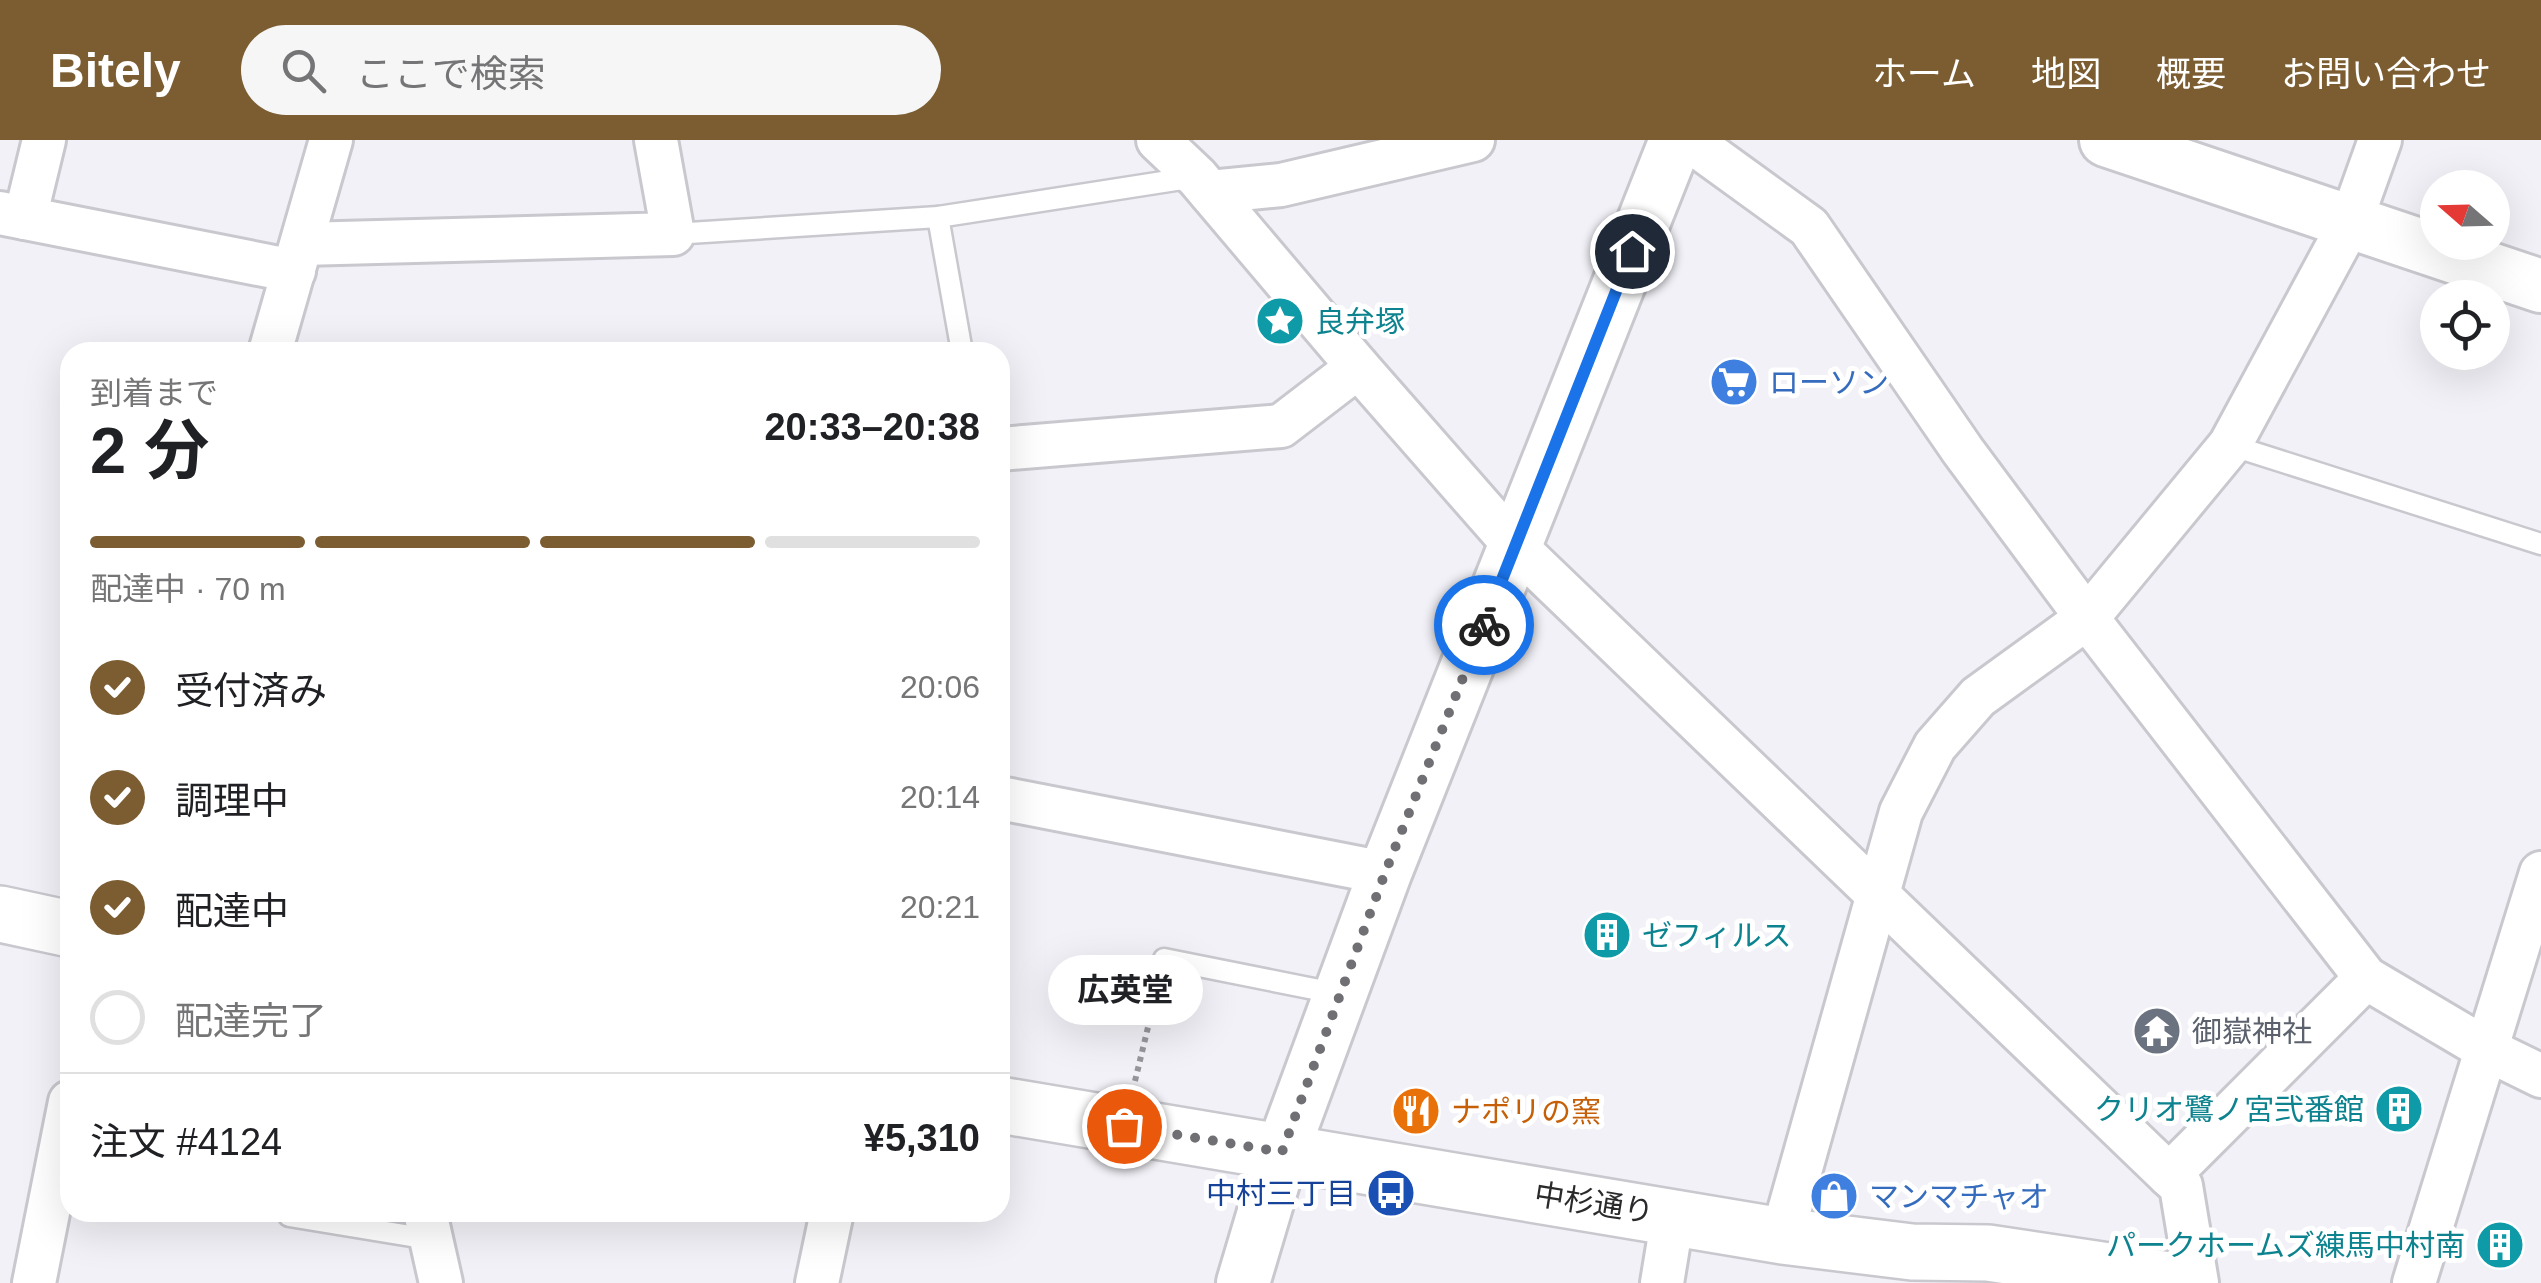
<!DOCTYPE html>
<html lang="ja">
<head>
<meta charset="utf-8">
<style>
	:root { --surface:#fff; --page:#f6f6f6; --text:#202124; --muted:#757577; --line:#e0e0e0; --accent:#7b5d31 }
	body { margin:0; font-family:Arial,"Noto Sans JP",sans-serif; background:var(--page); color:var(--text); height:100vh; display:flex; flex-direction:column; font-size:38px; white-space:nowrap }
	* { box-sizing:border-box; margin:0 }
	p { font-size:32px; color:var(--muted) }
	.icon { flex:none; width:55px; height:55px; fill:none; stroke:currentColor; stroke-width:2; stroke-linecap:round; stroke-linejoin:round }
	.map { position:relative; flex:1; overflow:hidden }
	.side { position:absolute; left:60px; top:202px; width:950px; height:880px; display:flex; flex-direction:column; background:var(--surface); border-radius:30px; box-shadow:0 10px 40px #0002 }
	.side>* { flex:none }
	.needle { width:65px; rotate:290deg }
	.fabs { position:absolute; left:2420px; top:30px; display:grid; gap:20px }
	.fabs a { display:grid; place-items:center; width:90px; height:90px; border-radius:50%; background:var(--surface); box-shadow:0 10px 40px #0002; font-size:50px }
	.pin { position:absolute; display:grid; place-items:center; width:85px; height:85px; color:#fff; margin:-42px; border:5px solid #fff; border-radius:50%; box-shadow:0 2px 10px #0007 }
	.courier { position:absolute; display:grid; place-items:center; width:100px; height:100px; margin:-50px; border:8px solid #1a73e8; border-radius:50%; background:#fff; color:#222; box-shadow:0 2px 12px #0007 }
	.bubble { position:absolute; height:70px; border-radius:35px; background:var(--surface); box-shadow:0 10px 40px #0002; font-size:32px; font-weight:700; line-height:70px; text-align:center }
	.headline em { font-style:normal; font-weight:700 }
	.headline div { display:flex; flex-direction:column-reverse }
	.headline { display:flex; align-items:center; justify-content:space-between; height:170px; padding:0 30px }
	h1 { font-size:65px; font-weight:700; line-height:75px }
	.bar { display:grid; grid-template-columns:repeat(4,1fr); gap:15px 10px; align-content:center; height:120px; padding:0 30px }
	.bar i { height:12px; border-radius:8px; background:var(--line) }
	.bar .active { background:var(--accent) }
	.bar p { grid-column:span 4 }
	.line { display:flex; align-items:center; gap:25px; padding:0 30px; border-top:2px solid var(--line) }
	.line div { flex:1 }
	ol { padding:0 30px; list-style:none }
	li { display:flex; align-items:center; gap:30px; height:110px }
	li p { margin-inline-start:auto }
	li .icon { padding:10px; border-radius:50%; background:var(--accent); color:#fff; stroke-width:4 }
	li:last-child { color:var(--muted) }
	li i { width:55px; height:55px; border:5px solid var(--line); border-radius:50% }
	header { display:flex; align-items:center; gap:60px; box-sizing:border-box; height:140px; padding:0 50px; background:var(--accent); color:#fff }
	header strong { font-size:48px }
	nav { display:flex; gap:55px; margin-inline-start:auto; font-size:35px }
	.search { width:700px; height:90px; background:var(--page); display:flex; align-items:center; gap:25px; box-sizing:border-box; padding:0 35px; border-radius:55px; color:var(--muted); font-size:38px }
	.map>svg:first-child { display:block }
</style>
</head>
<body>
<header>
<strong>Bitely</strong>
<div class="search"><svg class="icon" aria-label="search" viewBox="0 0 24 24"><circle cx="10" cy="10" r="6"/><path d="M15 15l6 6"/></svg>ここで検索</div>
<nav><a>ホーム</a><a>地図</a><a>概要</a><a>お問い合わせ</a></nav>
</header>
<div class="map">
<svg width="2541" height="1143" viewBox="0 0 2541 1143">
	<rect width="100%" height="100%" fill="#f1f1f7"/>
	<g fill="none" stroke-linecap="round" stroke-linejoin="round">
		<g stroke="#c9c8ce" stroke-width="25">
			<g id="service">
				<path d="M 938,77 L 962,212"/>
				<path d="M 673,94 L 938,77 L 1195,37"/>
				<path d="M 2230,305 L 2541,404"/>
				<path d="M 1164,819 L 1339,854"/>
				<path d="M 289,1076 L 429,1099"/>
			</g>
		</g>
		<g stroke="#c9c8ce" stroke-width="48">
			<g id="minor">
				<path d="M 1158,0 L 1197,37 L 1358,227 L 1515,406 L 2169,1035"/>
				<path d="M 1689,0 L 1809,87 L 1963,311 L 2087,478 L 2366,838 L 2486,909 L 2541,936"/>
				<path d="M 1210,52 L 1281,45 L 1473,0"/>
				<path d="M 0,73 L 294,131"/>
				<path d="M 25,78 L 44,0"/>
				<path d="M 302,104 L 673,94 L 656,0"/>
				<path d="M 270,212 L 331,0"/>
				<path d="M 1000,309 L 1281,286 L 1358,227"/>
				<path d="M 1000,658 L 1385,733"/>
				<path d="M 425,1072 L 441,1143"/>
				<path d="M 1782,1096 L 1901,672 L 1935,606 L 1978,557 L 2087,478 L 2230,305 L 2351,81 L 2380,0"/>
				<path d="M 34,1143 L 70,962"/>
				<path d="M 817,1143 L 832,1072"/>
				<path d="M 1662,1143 L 1673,1076"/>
				<path d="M 2197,1143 L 2181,1046 L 2169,1035 L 2366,838"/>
				<path d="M 2414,1143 L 2541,733"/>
			</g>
		</g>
		<g stroke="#c9c8ce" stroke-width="58">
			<g id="tertiary">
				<path d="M 2106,0 L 2541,146"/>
				<path d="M 1243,1143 L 1282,1012 L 1385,733 L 1676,0"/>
			</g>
		</g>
		<g stroke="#c9c8ce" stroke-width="60">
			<g id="secondary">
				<path d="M 0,774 L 70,789"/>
				<path d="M 1000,965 L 1782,1096 L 1912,1112 L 1988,1113 L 2189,1143"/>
			</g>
		</g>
		<path stroke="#96969b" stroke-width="6" stroke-dasharray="5 5" stroke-linecap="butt" d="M 1135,941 L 1158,846"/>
		<use href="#service" stroke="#fff" stroke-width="20"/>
		<use href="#minor" stroke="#fff" stroke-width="42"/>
		<use href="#tertiary" stroke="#fff" stroke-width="52"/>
		<use href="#secondary" stroke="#fff" stroke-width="55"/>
	</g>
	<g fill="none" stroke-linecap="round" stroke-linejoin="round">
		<path stroke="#706f73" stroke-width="10" stroke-dasharray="0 18" d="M 1124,986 L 1282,1012 L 1385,733 L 1484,485"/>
		<path stroke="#1a73e8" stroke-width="12" d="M 1484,485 L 1632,111"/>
	</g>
	<defs>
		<g id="sight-disc" transform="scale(2.5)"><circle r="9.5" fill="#0f9aa8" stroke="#fff"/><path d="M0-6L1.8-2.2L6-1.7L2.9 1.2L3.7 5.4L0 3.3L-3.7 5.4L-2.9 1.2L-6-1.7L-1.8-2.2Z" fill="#fff"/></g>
		<g id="supermarket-disc" transform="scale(2.5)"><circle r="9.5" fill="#3f7fe0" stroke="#fff"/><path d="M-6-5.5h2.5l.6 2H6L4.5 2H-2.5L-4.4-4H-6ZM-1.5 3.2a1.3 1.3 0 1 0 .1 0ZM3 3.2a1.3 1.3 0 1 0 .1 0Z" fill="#fff"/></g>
		<g id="building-disc" transform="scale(2.5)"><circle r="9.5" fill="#0f9aa8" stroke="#fff"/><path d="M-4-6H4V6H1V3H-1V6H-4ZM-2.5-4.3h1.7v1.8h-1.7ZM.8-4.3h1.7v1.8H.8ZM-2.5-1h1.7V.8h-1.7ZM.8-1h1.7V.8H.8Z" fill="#fff"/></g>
		<g id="temple-disc" transform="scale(2.5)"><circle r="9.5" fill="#6b7280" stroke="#fff"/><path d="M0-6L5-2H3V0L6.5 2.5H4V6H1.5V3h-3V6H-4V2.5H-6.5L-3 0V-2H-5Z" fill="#fff"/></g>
		<g id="restaurant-disc" transform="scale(2.5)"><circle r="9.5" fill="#e8710a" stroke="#fff"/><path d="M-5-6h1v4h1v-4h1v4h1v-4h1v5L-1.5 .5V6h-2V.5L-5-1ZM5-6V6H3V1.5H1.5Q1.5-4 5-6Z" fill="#fff"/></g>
		<g id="bus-disc" transform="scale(2.5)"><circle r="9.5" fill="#1a4fb4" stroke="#fff"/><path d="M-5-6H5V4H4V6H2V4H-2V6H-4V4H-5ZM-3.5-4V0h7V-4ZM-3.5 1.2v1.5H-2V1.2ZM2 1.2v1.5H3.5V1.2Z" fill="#fff"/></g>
		<g id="shop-disc" transform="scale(2.5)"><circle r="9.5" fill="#3f7fe0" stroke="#fff"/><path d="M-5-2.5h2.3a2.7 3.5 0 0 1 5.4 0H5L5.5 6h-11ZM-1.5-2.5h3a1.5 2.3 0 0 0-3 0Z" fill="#fff"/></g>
	</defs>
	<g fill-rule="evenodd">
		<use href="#sight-disc" x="1280" y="181"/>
		<use href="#supermarket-disc" x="1734" y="242"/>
		<use href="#building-disc" x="1607" y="795"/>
		<use href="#temple-disc" x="2157" y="891"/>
		<use href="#building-disc" x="2399" y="969"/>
		<use href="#restaurant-disc" x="1416" y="971"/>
		<use href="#bus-disc" x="1391" y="1053"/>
		<use href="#shop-disc" x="1834" y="1056"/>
		<use href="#building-disc" x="2500" y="1105"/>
	</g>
	<g text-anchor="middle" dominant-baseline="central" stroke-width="10" stroke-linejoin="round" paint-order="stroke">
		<g font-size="30" fill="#0d838f" stroke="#fff" text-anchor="start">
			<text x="1315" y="181">良弁塚</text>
			<text x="1642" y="795">ゼフィルス</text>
			<text x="2364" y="969" text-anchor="end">クリオ鷺ノ宮弐番館</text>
			<text x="2465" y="1105" text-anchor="end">パークホームズ練馬中村南</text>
		</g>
		<g font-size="30" fill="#366cbe" stroke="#fff" text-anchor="start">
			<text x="1769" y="242">ローソン</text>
			<text x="1869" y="1056">マンマチャオ</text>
		</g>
		<g font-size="30" fill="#5b616d" stroke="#fff" text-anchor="start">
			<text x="2192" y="891">御嶽神社</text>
		</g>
		<g font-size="30" fill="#c56008" stroke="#fff" text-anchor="start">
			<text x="1451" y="971">ナポリの窯</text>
		</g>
		<g font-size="30" fill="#164399" stroke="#fff" text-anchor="end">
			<text x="1356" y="1053">中村三丁目</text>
		</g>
		<g font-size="30" fill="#2a292c" stroke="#fff">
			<text transform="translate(1594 1063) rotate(9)">中杉通り</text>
		</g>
	</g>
</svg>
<div class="fabs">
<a><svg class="needle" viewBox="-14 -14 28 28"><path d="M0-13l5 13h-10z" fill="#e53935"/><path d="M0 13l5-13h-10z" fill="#757577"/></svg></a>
<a><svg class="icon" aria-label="locate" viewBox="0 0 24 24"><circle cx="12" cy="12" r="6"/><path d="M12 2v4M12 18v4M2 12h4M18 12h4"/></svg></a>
</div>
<div class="pin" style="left:1124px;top:986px;background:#ea580c"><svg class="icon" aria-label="bag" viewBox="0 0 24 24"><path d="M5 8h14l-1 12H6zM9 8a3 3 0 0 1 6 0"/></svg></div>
<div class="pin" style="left:1632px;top:111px;background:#1f2937"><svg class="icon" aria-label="home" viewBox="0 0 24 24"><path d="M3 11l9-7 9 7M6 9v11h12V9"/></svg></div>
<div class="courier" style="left:1484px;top:485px"><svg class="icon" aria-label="bike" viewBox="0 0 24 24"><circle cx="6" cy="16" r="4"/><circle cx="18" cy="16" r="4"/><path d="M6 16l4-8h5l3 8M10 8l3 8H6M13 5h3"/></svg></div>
<div class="bubble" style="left:1048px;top:815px;width:155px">広英堂</div>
<section class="side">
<div class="headline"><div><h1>2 分</h1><p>到着まで</p></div><em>20:33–20:38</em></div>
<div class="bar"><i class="active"></i><i class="active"></i><i class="active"></i><i></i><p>配達中 · 70 m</p></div>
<ol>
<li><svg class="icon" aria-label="check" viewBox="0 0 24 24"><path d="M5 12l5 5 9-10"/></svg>受付済み<p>20:06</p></li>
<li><svg class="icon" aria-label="check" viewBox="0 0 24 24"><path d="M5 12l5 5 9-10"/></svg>調理中<p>20:14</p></li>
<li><svg class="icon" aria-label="check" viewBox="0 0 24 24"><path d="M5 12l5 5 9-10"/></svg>配達中<p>20:21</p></li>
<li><i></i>配達完了</li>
</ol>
<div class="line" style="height:130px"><div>注文 #4124</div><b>¥5,310</b></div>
</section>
</div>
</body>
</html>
